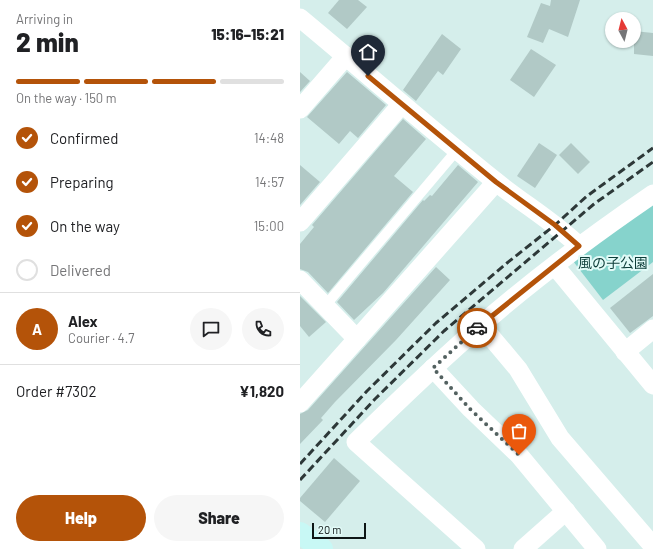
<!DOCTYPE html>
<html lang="en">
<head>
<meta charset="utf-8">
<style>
	:root { --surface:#fff; --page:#f6f6f6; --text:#202124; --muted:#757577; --line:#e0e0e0; --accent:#b45309 }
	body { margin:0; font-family:Barlow,"Noto Sans JP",sans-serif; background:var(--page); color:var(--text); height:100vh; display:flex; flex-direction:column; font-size:15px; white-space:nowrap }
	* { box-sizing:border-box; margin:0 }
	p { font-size:13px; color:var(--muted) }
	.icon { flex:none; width:22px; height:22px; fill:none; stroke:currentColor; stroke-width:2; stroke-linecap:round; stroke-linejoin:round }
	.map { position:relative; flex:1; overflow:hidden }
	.drawer { display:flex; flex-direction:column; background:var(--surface); width:300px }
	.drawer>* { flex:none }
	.needle { width:26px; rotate:353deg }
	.buttons { position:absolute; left:305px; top:12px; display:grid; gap:8px }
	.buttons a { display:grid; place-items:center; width:36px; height:36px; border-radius:50%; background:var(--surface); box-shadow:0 1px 3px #0004; font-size:20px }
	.scale { position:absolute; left:12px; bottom:10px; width:54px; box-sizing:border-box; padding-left:4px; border:2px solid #0d1515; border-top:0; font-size:11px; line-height:14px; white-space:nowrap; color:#0d1515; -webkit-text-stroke:3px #e2fbf8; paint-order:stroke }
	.pin { position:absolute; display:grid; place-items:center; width:34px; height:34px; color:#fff; margin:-41px -17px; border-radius:50% 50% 50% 0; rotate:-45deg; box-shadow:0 0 4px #0007 }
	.pin .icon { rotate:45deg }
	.courier { position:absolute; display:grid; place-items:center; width:40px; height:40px; margin:-20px; border:3px solid #b45309; border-radius:50%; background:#fff; color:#222; box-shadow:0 1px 5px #0007 }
	.headline em { font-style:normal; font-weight:800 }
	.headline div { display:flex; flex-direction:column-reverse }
	.headline { display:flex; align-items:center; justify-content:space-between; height:68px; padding:0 16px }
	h1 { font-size:26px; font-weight:800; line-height:30px }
	.bar { display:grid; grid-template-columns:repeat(4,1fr); gap:6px 4px; align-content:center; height:48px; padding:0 16px }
	.bar i { height:5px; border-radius:3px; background:var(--line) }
	.bar .current { background:var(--accent) }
	.bar p { grid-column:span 4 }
	.line { display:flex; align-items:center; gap:10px; padding:0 16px; border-top:1px solid var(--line) }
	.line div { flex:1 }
	.round { display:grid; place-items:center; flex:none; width:42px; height:42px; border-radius:21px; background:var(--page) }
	ol { padding:0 16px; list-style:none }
	li { display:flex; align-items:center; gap:12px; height:44px }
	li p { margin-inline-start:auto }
	li .icon { padding:4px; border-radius:50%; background:var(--accent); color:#fff; stroke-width:4 }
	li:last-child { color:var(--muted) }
	li i { width:22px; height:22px; border:2px solid var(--line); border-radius:50% }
	.button { display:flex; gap:8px; margin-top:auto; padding:8px 16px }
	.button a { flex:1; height:46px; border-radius:24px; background:var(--accent); color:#fff; font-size:16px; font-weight:800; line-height:46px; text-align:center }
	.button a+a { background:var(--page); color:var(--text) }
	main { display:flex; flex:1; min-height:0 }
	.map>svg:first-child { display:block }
</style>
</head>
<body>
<main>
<section class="drawer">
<div class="headline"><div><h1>2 min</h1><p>Arriving in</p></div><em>15:16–15:21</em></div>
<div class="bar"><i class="current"></i><i class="current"></i><i class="current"></i><i></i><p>On the way · 150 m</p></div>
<ol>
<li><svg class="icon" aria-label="check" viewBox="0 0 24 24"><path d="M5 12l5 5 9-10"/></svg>Confirmed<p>14:48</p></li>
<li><svg class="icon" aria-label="check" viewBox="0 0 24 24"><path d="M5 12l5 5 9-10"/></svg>Preparing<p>14:57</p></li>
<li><svg class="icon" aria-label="check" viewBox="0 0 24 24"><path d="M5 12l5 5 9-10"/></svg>On the way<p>15:00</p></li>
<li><i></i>Delivered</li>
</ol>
<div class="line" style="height:72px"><b class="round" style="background:var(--accent);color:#fff">A</b><div><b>Alex</b><p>Courier · 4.7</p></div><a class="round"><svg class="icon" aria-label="chat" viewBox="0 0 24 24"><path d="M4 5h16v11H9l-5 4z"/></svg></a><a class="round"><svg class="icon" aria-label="phone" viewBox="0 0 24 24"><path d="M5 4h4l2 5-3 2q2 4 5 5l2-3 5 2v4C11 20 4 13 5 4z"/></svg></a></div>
<div class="line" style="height:52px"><div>Order #7302</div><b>¥1,820</b></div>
<div class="button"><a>Help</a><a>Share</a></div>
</section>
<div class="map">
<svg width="353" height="549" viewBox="0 0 353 549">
	<rect width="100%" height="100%" fill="#d5eeeb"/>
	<path fill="#86d3cc" d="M 353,202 L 353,262 L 303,300 L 273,261 Z"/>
	<g fill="#b1c9c6">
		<path d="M 39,0 L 58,0 L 67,7 L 47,29 L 28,13 Z"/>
		<path d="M 251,0 L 280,0 L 268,37 L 249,29 L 243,43 L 227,37 L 241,3 L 250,6 Z"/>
		<path d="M 334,31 L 353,33 L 353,56 L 334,54 Z"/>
		<path d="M 142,34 L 161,49 L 143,75 L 138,71 L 116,101 L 103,90 Z"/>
		<path d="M 231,49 L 256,65 L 234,97 L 210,80 Z"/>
		<path d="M 0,72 L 10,81 L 0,92 Z"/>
		<path d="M 47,72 L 86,105 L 58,138 L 50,131 L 39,144 L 7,117 Z"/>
		<path d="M 103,119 L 126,139 L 94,176 L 113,192 L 28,293 L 8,272 L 0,269 L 0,244 L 14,227 L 12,225 Z"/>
		<path d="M 239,143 L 257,155 L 235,188 L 217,176 Z"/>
		<path d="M 271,143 L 290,162 L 278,174 L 259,155 Z"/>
		<path d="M 0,165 L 20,182 L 0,205 Z"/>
		<path d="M 158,165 L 178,182 L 83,293 L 54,320 L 37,302 L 123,200 L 124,201 L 130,195 L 132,196 Z"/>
		<path d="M 136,267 L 150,280 L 96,340 L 35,402 L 21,418 L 23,420 L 0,444 L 0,414 L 8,410 Z"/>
		<path d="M 353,274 L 353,316 L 330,333 L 310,308 Z"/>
		<path d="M 0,296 L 26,322 L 9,337 L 0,326 Z"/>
		<path d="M 34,458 L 60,481 L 25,522 L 0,501 L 0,498 Z"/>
	</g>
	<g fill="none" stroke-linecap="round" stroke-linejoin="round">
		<path stroke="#fff" stroke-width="10" d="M 25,306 L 157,150"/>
		<g stroke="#fff" stroke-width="19">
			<path d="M 0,18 C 65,72 129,128 195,181 C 222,203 253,221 279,246"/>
			<path d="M 0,109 L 46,56"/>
			<path d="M 0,222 L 101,105"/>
			<path d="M 255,266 L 353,385"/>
			<path d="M 0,280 L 57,339 L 196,182"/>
			<path d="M 181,325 L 218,369 L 260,438 L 353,546"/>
			<path d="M 325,352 L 353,329"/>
			<path d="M 133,368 L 171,409 L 219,455 L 297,549"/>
			<path d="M 0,403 L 57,339"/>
			<path d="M 176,549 L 56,442 C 97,402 137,363 180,326 C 235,278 293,235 353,194"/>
			<path d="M 223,549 L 266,511"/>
		</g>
		<path stroke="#c8f8f5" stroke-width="22" d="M 0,533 L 22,549"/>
		<g stroke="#2d3838" stroke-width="3" stroke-dasharray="8 4" stroke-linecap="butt">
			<path d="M 0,464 L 67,391 L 136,323 L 207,263 L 255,225 L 287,196 L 353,148"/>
			<path d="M 0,480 L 75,399 L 144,331 L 294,204 L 353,162"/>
		</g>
	</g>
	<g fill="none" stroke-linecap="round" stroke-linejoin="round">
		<path stroke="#536160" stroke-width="4" stroke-dasharray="0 7.2" d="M 177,328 L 133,368 L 170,409 L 219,455"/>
		<path stroke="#b45309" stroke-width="5" d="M 68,76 L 196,182 L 255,225 L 279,246 L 177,328"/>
	</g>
	<g text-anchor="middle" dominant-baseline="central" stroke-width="4" stroke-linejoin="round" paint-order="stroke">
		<g font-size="14" fill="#0d3d39" stroke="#e2fbf8">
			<text x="313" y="262">風の子公園</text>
		</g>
	</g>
</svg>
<div class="buttons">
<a><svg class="needle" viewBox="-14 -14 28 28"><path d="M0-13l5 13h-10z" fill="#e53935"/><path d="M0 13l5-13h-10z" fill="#757577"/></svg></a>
</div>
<div class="scale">20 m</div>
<div class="pin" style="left:219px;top:455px;background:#ea580c"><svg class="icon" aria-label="bag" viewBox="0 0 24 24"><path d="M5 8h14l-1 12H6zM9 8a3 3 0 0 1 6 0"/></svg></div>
<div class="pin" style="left:68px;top:76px;background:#1f2937"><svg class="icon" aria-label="home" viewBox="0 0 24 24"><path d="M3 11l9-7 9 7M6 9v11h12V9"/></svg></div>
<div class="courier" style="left:177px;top:328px"><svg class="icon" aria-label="car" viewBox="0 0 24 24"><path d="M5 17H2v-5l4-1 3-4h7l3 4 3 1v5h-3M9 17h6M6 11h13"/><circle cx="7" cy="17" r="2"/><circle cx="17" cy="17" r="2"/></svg></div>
</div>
</main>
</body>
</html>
